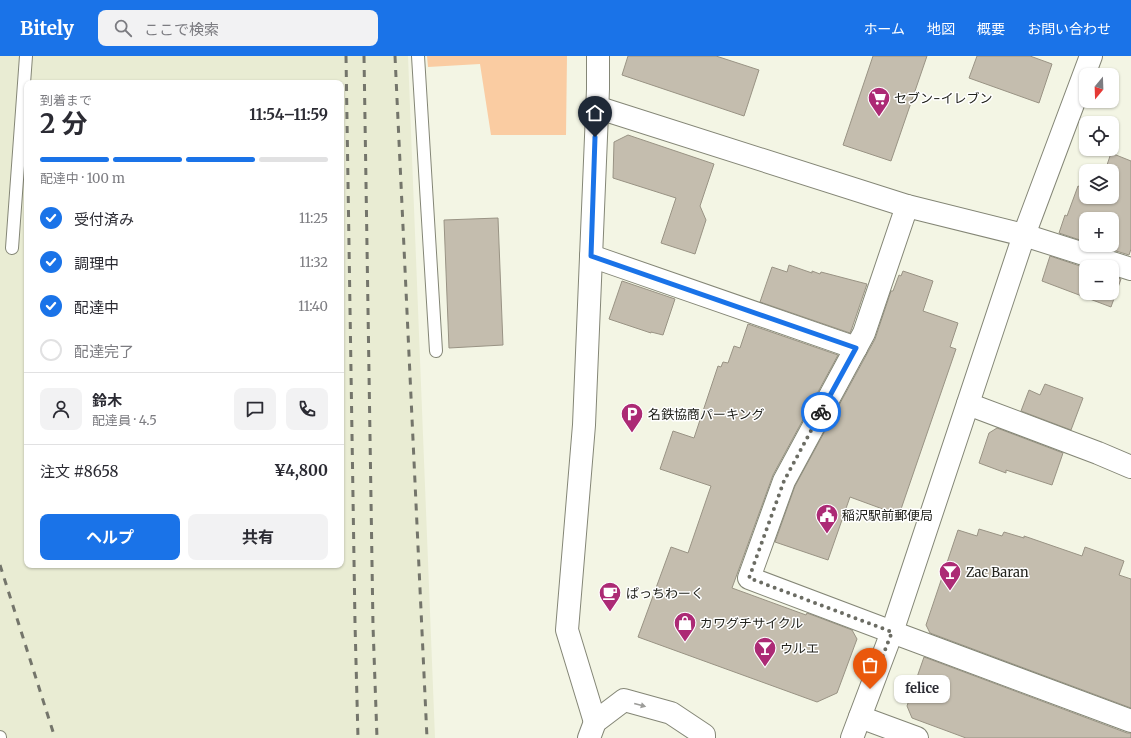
<!DOCTYPE html>
<html lang="ja">
<head>
<meta charset="utf-8">
<style>
	:root { --surface:#fff; --page:#f2f2f3; --text:#2b2b33; --muted:#7c7c81; --line:#e1e1e2; --accent:#1a73e8 }
	body { margin:0; font-family:Merriweather,"Noto Sans JP",serif; background:var(--page); color:var(--text); height:100vh; display:flex; flex-direction:column; font-size:15px; white-space:nowrap }
	* { box-sizing:border-box; margin:0 }
	p { font-size:13px; color:var(--muted) }
	.icon { flex:none; width:22px; height:22px; fill:none; stroke:currentColor; stroke-width:2; stroke-linecap:round; stroke-linejoin:round }
	.map { position:relative; flex:1; overflow:hidden }
	.drawer { position:absolute; left:24px; top:24px; width:320px; height:488px; display:flex; flex-direction:column; background:var(--surface); border-radius:8px; box-shadow:0 1px 3px #0004 }
	.drawer>* { flex:none }
	.needle { width:26px; rotate:199deg }
	.controls { position:absolute; left:1079px; top:12px; display:grid; gap:8px }
	.controls a { display:grid; place-items:center; width:40px; height:40px; border-radius:8px; background:var(--surface); box-shadow:0 1px 3px #0004; font-size:20px }
	.pin { position:absolute; display:grid; place-items:center; width:34px; height:34px; color:#fff; margin:-41px -17px; border-radius:50% 50% 50% 0; rotate:-45deg; box-shadow:0 0 4px #0007 }
	.pin .icon { rotate:45deg }
	.courier { position:absolute; display:grid; place-items:center; width:40px; height:40px; margin:-20px; border:3px solid #1a73e8; border-radius:50%; background:#fff; color:#222; box-shadow:0 1px 5px #0007 }
	.bubble { position:absolute; height:28px; border-radius:8px; background:var(--surface); box-shadow:0 1px 3px #0004; font-size:13px; font-weight:700; line-height:28px; text-align:center }
	.head em { font-style:normal; font-weight:700 }
	.head div { display:flex; flex-direction:column-reverse }
	.head { display:flex; align-items:center; justify-content:space-between; height:68px; padding:0 16px }
	h1 { font-size:26px; font-weight:700; line-height:30px }
	.bar { display:grid; grid-template-columns:repeat(4,1fr); gap:6px 4px; align-content:center; height:48px; padding:0 16px }
	.bar i { height:5px; border-radius:3px; background:var(--line) }
	.bar .current { background:var(--accent) }
	.bar p { grid-column:span 4 }
	.line { display:flex; align-items:center; gap:10px; padding:0 16px; border-top:1px solid var(--line) }
	.line div { flex:1 }
	.round { display:grid; place-items:center; flex:none; width:42px; height:42px; border-radius:8px; background:var(--page) }
	ol { padding:0 16px; list-style:none }
	li { display:flex; align-items:center; gap:12px; height:44px }
	li p { margin-inline-start:auto }
	li .icon { padding:4px; border-radius:50%; background:var(--accent); color:#fff; stroke-width:4 }
	li:last-child { color:var(--muted) }
	li i { width:22px; height:22px; border:2px solid var(--line); border-radius:50% }
	.cta { display:flex; gap:8px; margin-top:auto; padding:8px 16px }
	.cta a { flex:1; height:46px; border-radius:8px; background:var(--accent); color:#fff; font-size:16px; font-weight:700; line-height:46px; text-align:center }
	.cta a+a { background:var(--page); color:var(--text) }
	header { display:flex; align-items:center; gap:24px; box-sizing:border-box; height:56px; padding:0 20px; background:var(--accent); color:#fff }
	header strong { font-size:19px }
	nav { display:flex; gap:22px; margin-inline-start:auto; font-size:14px }
	.search { width:280px; height:36px; background:var(--page); display:flex; align-items:center; gap:10px; box-sizing:border-box; padding:0 14px; border-radius:8px; color:var(--muted); font-size:15px }
	.map>svg:first-child { display:block }
</style>
</head>
<body>
<header>
<strong>Bitely</strong>
<div class="search"><svg class="icon" aria-label="search" viewBox="0 0 24 24"><circle cx="10" cy="10" r="6"/><path d="M15 15l6 6"/></svg>ここで検索</div>
<nav><a>ホーム</a><a>地図</a><a>概要</a><a>お問い合わせ</a></nav>
</header>
<div class="map">
<svg width="1131" height="682" viewBox="0 0 1131 682">
	<rect width="100%" height="100%" fill="#f3f5e4"/>
	<path fill="#e9ecd3" fill-rule="evenodd" d="M 0,0 L 408,0 L 435,682 L 0,682 ZM 27,27 L 341,27 L 341,509 L 27,509 Z"/>
	<path fill="#facca2" d="M 427,0 L 567,0 L 566,79 L 491,79 L 480,8 L 428,11 Z"/>
	<g fill="#c4bdae" stroke="#999384">
		<path d="M 628,0 L 716,0 L 759,14 L 744,60 L 622,19 Z"/>
		<path d="M 873,0 L 927,0 L 891,105 L 843,89 Z"/>
		<path d="M 977,0 L 1030,0 L 1052,8 L 1039,47 L 969,22 Z"/>
		<path d="M 628,79 L 714,108 L 700,150 L 706,164 L 695,198 L 661,187 L 676,142 L 613,122 L 614,86 Z"/>
		<path d="M 1111,97 L 1131,105 L 1131,193 L 1129,199 L 1097,189 L 1112,189 L 1112,163 L 1086,163 L 1086,186 L 1059,177 L 1065,159 L 1067,160 L 1078,130 L 1086,133 L 1086,141 L 1112,141 L 1112,115 L 1105,115 Z"/>
		<path d="M 498,162 L 503,289 L 449,292 L 444,164 Z"/>
		<path d="M 1050,200 L 1086,212 L 1086,237 L 1112,237 L 1112,220 L 1121,223 L 1111,251 L 1042,225 Z"/>
		<path d="M 789,209 L 812,217 L 812,215 L 820,218 L 821,216 L 867,228 L 852,272 L 850,277 L 760,246 L 772,211 L 787,216 Z"/>
		<path d="M 903,215 L 933,225 L 923,255 L 958,267 L 950,291 L 956,293 L 899,459 L 850,441 L 828,504 L 775,486 L 795,430 L 875,283 L 891,235 L 893,235 L 899,219 L 901,220 Z"/>
		<path d="M 622,225 L 675,243 L 663,279 L 651,276 L 651,277 L 609,263 Z"/>
		<path d="M 748,268 L 838,299 L 773,419 L 732,532 L 806,559 L 807,557 L 852,574 L 857,583 L 837,637 L 817,646 L 638,581 L 671,491 L 688,497 L 711,430 L 660,413 L 673,375 L 694,382 L 718,310 L 721,311 L 723,306 L 728,307 L 734,290 L 740,292 Z"/>
		<path d="M 1045,328 L 1083,342 L 1071,374 L 1021,355 L 1029,334 L 1040,339 Z"/>
		<path d="M 997,372 L 1063,397 L 1052,429 L 1006,414 L 1006,417 L 979,407 L 989,377 Z"/>
		<path d="M 979,473 L 1002,480 L 1004,476 L 1024,482 L 1024,480 L 1082,500 L 1085,491 L 1124,505 L 1119,519 L 1131,523 L 1131,652 L 930,577 L 926,569 L 958,474 L 977,480 Z"/>
		<path d="M 924,601 L 1127,677 L 1131,677 L 1131,682 L 966,682 L 912,662 L 907,650 Z"/>
	</g>
	<g fill="none" stroke-linecap="round" stroke-linejoin="round">
		<g stroke="#848676" stroke-width="14">
			<g id="service">
				<path d="M 418,0 L 436,295"/>
				<path d="M 12,192 L 26,0"/>
				<path d="M 0,681 L 0,682"/>
			</g>
		</g>
		<g stroke="#848676" stroke-width="24">
			<g id="minor">
				<path d="M 596,51 L 907,150 L 1024,179 L 1131,213"/>
				<path d="M 907,150 L 864,277 L 784,425 L 749,522 L 892,576 L 1131,665"/>
				<path d="M 591,200 L 856,292"/>
				<path d="M 968,348 L 1098,397 L 1131,411"/>
				<path d="M 860,661 L 917,682"/>
				<path d="M 595,666 L 567,574 L 584,369 L 598,33 L 598,0"/>
				<path d="M 589,682 L 595,666 L 624,644 L 671,657 L 704,679 L 704,682"/>
			</g>
		</g>
		<g stroke="#848676" stroke-width="24">
			<path id="tertiary" d="M 852,682 L 892,576 L 1024,179 L 1091,0"/>
		</g>
		<use href="#service" stroke="#fff" stroke-width="12"/>
		<use href="#minor" stroke="#fff" stroke-width="22"/>
		<use href="#tertiary" stroke="#fff" stroke-width="22"/>
		<g stroke="#74756b" stroke-width="3" stroke-dasharray="7 7" stroke-linecap="butt">
			<path d="M 346,0 L 355,567 L 358,682"/>
			<path d="M 364,0 L 373,570 L 377,682"/>
			<path d="M 395,0 L 427,682"/>
			<path d="M 0,509 L 55,682"/>
		</g>
	</g>
	<defs><path id="oneway-solid" d="M-6-.8H1V-3.2L6.5 0L1 3.2V.8H-6Z"/></defs>
	<use fill="#9c9c99" href="#oneway-solid" transform="translate(640 649) rotate(15)"/>
	<g fill="none" stroke-linecap="round" stroke-linejoin="round">
		<path stroke="#6b6c63" stroke-width="4" stroke-dasharray="0 7.2" d="M 821,356 L 784,425 L 749,522 L 892,576 L 870,633"/>
		<path stroke="#1a73e8" stroke-width="5" d="M 595,81 L 591,200 L 856,292 L 821,356"/>
	</g>
	<defs>
		<g id="supermarket-pin" transform="scale(1.15)"><path d="M0 17L-7.5 6A9.5 9.5 0 1 1 7.5 6Z" fill="#ac2a75" stroke="#fff"/><path d="M-6-5.5h2.5l.6 2H6L4.5 2H-2.5L-4.4-4H-6ZM-1.5 3.2a1.3 1.3 0 1 0 .1 0ZM3 3.2a1.3 1.3 0 1 0 .1 0Z" fill="#fff"/></g>
		<g id="parking-pin" transform="scale(1.15)"><path d="M0 17L-7.5 6A9.5 9.5 0 1 1 7.5 6Z" fill="#ac2a75" stroke="#fff"/><path d="M-3.5-5.5H1a3.5 3.5 0 0 1 0 7H-1V5.5H-3.5ZM-1-3.4V-.6H.8a1.4 1.4 0 0 0 0-2.8Z" fill="#fff"/></g>
		<g id="civic-pin" transform="scale(1.15)"><path d="M0 17L-7.5 6A9.5 9.5 0 1 1 7.5 6Z" fill="#ac2a75" stroke="#fff"/><path d="M-.6-6.5H3V-4.5H.6V-3L4-1V1h2V6H-6V1h2V-1L-.6-3ZM-1.2 2.5V6h2.4V2.5Z" fill="#fff"/></g>
		<g id="bar-pin" transform="scale(1.15)"><path d="M0 17L-7.5 6A9.5 9.5 0 1 1 7.5 6Z" fill="#ac2a75" stroke="#fff"/><path d="M-6-5H6L.8 .8V4.5H3.5V6h-7V4.5H-.8V.8Z" fill="#fff"/></g>
		<g id="cafe-pin" transform="scale(1.15)"><path d="M0 17L-7.5 6A9.5 9.5 0 1 1 7.5 6Z" fill="#ac2a75" stroke="#fff"/><path d="M-5.5-4.5H6V0H3Q3 3.5 0 3.5H-2.5Q-5.5 3.5-5.5 0ZM3-3.2v2h1.7v-2ZM-6 4.5H4V6H-6Z" fill="#fff"/></g>
		<g id="shop-pin" transform="scale(1.15)"><path d="M0 17L-7.5 6A9.5 9.5 0 1 1 7.5 6Z" fill="#ac2a75" stroke="#fff"/><path d="M-5-2.5h2.3a2.7 3.5 0 0 1 5.4 0H5L5.5 6h-11ZM-1.5-2.5h3a1.5 2.3 0 0 0-3 0Z" fill="#fff"/></g>
	</defs>
	<g fill-rule="evenodd">
		<use href="#supermarket-pin" x="879" y="42"/>
		<use href="#parking-pin" x="632" y="358"/>
		<use href="#civic-pin" x="827" y="459"/>
		<use href="#bar-pin" x="950" y="516"/>
		<use href="#cafe-pin" x="610" y="537"/>
		<use href="#shop-pin" x="685" y="567"/>
		<use href="#bar-pin" x="765" y="592"/>
	</g>
	<g text-anchor="middle" dominant-baseline="central" stroke-width="3" stroke-linejoin="round" paint-order="stroke">
		<g font-size="13" fill="#22231d" stroke="#fff" text-anchor="start">
			<text x="894" y="42">セブン-イレブン</text>
			<text x="648" y="358">名鉄協商パーキング</text>
			<text x="842" y="459">稲沢駅前郵便局</text>
			<text x="966" y="516">Zac Baran</text>
			<text x="626" y="537">ぱっちわーく</text>
			<text x="700" y="567">カワグチサイクル</text>
			<text x="780" y="592">ウルエ</text>
		</g>
	</g>
</svg>
<div class="controls">
<a><svg class="needle" viewBox="-14 -14 28 28"><path d="M0-13l5 13h-10z" fill="#e53935"/><path d="M0 13l5-13h-10z" fill="#7c7c81"/></svg></a>
<a><svg class="icon" aria-label="locate" viewBox="0 0 24 24"><circle cx="12" cy="12" r="6"/><path d="M12 2v4M12 18v4M2 12h4M18 12h4"/></svg></a>
<a><svg class="icon" aria-label="layers" viewBox="0 0 24 24"><path d="M12 4l9 5-9 5-9-5zM3 14l9 5 9-5"/></svg></a>
<a>+</a>
<a>−</a>
</div>
<div class="pin" style="left:870px;top:633px;background:#ea580c"><svg class="icon" aria-label="bag" viewBox="0 0 24 24"><path d="M5 8h14l-1 12H6zM9 8a3 3 0 0 1 6 0"/></svg></div>
<div class="pin" style="left:595px;top:81px;background:#1f2937"><svg class="icon" aria-label="home" viewBox="0 0 24 24"><path d="M3 11l9-7 9 7M6 9v11h12V9"/></svg></div>
<div class="courier" style="left:821px;top:356px"><svg class="icon" aria-label="bike" viewBox="0 0 24 24"><circle cx="6" cy="16" r="4"/><circle cx="18" cy="16" r="4"/><path d="M6 16l4-8h5l3 8M10 8l3 8H6M13 5h3"/></svg></div>
<div class="bubble" style="left:894px;top:619px;width:56px">felice</div>
<section class="drawer">
<div class="head"><div><h1>2 分</h1><p>到着まで</p></div><em>11:54–11:59</em></div>
<div class="bar"><i class="current"></i><i class="current"></i><i class="current"></i><i></i><p>配達中 · 100 m</p></div>
<ol>
<li><svg class="icon" aria-label="check" viewBox="0 0 24 24"><path d="M5 12l5 5 9-10"/></svg>受付済み<p>11:25</p></li>
<li><svg class="icon" aria-label="check" viewBox="0 0 24 24"><path d="M5 12l5 5 9-10"/></svg>調理中<p>11:32</p></li>
<li><svg class="icon" aria-label="check" viewBox="0 0 24 24"><path d="M5 12l5 5 9-10"/></svg>配達中<p>11:40</p></li>
<li><i></i>配達完了</li>
</ol>
<div class="line" style="height:72px"><a class="round"><svg class="icon" aria-label="person" viewBox="0 0 24 24"><circle cx="12" cy="8" r="4"/><path d="M4 21q1-7 8-7t8 7"/></svg></a><div><b>鈴木</b><p>配達員 · 4.5</p></div><a class="round"><svg class="icon" aria-label="chat" viewBox="0 0 24 24"><path d="M4 5h16v11H9l-5 4z"/></svg></a><a class="round"><svg class="icon" aria-label="phone" viewBox="0 0 24 24"><path d="M5 4h4l2 5-3 2q2 4 5 5l2-3 5 2v4C11 20 4 13 5 4z"/></svg></a></div>
<div class="line" style="height:52px"><div>注文 #8658</div><b>¥4,800</b></div>
<div class="cta"><a>ヘルプ</a><a>共有</a></div>
</section>
</div>
</body>
</html>
